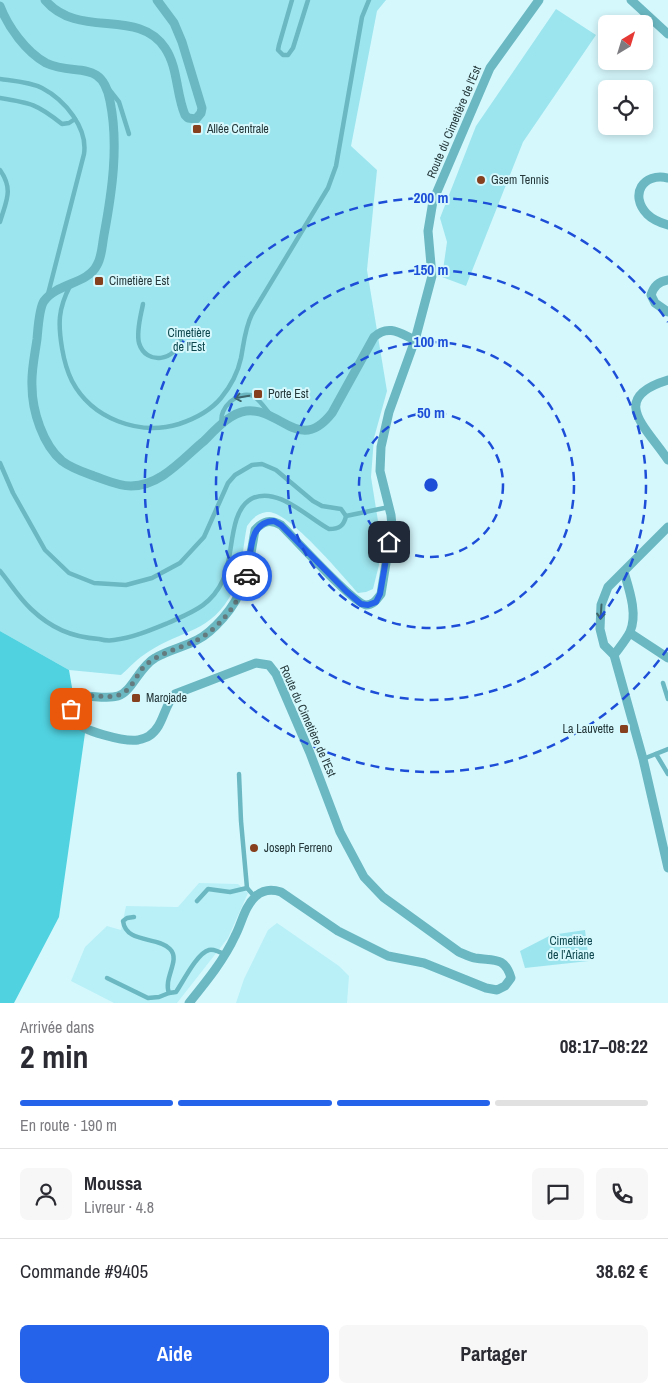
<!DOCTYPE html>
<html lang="fr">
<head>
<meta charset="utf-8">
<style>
	:root { --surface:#fff; --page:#f7f7f7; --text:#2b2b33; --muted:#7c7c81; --line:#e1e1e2; --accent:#2563eb }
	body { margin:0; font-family:"Archivo Narrow",sans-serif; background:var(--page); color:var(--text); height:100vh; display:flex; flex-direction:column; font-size:19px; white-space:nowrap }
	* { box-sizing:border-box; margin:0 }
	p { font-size:16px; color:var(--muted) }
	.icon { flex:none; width:28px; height:28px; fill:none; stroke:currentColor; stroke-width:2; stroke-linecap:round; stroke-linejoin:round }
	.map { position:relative; height:1003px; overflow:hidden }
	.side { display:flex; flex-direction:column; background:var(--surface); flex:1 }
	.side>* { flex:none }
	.needle { width:32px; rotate:38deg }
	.tools { position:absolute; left:598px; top:15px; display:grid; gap:10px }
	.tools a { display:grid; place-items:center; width:55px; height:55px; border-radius:8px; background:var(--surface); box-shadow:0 2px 8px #0003; font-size:25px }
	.pin { position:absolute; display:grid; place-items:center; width:42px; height:42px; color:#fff; margin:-21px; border-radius:10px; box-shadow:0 2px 8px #0006 }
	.courier { position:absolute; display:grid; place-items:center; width:50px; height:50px; margin:-25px; border:4px solid #2563eb; border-radius:50%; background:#fff; color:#222; box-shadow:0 1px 6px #0007 }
	.overview em { font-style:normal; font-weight:700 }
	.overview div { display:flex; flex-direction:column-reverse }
	.overview { display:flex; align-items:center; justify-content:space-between; height:85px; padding:0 20px }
	h1 { font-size:32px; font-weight:700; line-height:38px }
	.bar { display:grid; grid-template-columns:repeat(4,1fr); gap:8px 5px; align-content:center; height:60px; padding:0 20px }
	.bar i { height:6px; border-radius:4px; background:var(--line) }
	.bar .current { background:var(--accent) }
	.bar p { grid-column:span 4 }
	.line { display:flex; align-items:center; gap:12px; padding:0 20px; border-top:1px solid var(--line) }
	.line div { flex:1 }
	.round { display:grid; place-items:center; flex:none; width:52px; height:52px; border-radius:8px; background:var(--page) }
	.primary-button { display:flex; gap:10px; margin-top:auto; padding:10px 20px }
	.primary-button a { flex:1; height:58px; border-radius:8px; background:var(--accent); color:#fff; font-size:20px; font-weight:700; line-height:58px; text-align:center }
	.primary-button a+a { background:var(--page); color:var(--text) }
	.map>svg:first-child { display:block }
</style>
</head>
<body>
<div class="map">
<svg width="668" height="1003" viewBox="0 0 668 1003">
	<rect width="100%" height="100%" fill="#d5f8fd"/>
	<g fill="#b9f0f7">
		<path d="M 199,883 L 238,884 L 248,893 L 228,938 L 177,1003 L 114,1003 L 71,981 L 85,947 L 107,926 L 121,930 L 126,906 L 178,907 Z"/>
		<path d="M 277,923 L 339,966 L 349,976 L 347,1003 L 236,1003 L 244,979 L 268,930 Z"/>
	</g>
	<g fill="#9de5ee">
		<path d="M 0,0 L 386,0 L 377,11 L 351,146 L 377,170 L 367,270 L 387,391 L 374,438 L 371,477 L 378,521 L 379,565 L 373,589 L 366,592 L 358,593 C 342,575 290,513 269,512 C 258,512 252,519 247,526 C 243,545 242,573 233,591 C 212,633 181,630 148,652 C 138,658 130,667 121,675 L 69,670 L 0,631 Z"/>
		<path d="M 556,9 L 596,35 L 523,142 L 466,286 L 442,277 L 447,242 L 440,218 L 476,126 Z"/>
		<path d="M 585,930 L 589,961 L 525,968 L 520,951 L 551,935 Z"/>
	</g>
	<path fill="#51d2e0" d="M 0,631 L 69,670 L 75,705 L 86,726 L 59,917 L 14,1003 L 0,1003 Z"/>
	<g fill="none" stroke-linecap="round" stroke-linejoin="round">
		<g stroke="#6bb8c2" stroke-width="4.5">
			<path d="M 292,0 L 279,45 L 278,50 L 283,55 L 288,55 L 293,48 L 308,0"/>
			<path d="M 0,79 C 14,81 30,82 42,88 C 65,100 88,128 84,154 L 48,294"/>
			<path d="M 108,88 L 119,102 L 129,134"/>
			<path d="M 0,98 C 31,103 37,104 62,124 L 69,123 L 75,119"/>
			<path d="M 0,170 C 14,190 6,201 0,222"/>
			<path d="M 70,286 C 58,309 58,324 62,348 C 64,360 67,371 72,381 C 92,419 139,436 179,424 C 194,419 211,410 221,398 C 230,387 238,372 241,358 C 244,342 245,328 252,314 L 328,188 L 336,166 L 362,17 L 369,0"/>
			<path d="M 143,304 C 141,315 136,331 139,343 C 146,366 176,361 181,339"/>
			<path d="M 222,423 C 218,408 238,390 253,396 C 259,399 265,408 269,413"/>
			<path d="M 0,463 L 13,493 L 45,550 L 69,573 L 94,583 L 126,585 L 152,578 L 180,563 L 204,537 L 228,483 L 235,475 L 252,465 L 262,464 L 276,470 L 313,501 L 322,506 L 341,509 L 346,516 C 344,526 339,529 329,529 C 308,518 277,485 251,499 C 228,512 234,558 223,580 C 211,606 192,612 168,623 C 151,630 132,638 114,640 C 109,641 103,640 99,639 C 71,637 51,628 31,609 C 19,598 10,583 0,571"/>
			<path d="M 346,516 L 389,507"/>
			<path d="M 663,683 L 668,699"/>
			<path d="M 656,754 L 668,774"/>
			<path d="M 643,759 L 668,749"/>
			<path d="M 239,774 L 241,821 L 247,888"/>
			<path d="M 197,901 L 208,889 L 230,892 L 247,888 L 255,897"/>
			<path d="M 134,917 L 127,918 L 123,921 C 126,944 158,936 170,949 C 181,960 163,978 169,993 L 176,992 C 183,982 197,953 209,950 C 214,949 220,952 225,955"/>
			<path d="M 107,978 L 148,998 L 159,997 L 169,993"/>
		</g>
		<g stroke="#6bb8c2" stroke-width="9">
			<path d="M 45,0 C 79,40 138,7 165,48 C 178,67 176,94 185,115 L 188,118 L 196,119 L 201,113 L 202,108 L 182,42 L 174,23 L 157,0"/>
			<path d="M 631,0 L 668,34"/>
			<path d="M 0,6 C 8,27 26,52 46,63 C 75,77 102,58 110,101 C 119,145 112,192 104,235 C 102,245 102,257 97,265 C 88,284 57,283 44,301 C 39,308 38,329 37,339 C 35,354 31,371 32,386 C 32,411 43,445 62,461 C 71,468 83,472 94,476 C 106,480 118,486 131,486 C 161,486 183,458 204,441 C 215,430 230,413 246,411 C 281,407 299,455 332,413 L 374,337 C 388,324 400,333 415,340"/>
			<path d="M 668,178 C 643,172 629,195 647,214 C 652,219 661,223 668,225"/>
			<path d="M 668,280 C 658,282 654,286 651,295 L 655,303 L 668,312"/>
			<path d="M 668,380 C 608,398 646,427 668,460"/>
			<path d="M 668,527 L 608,587 L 601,605 L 600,629 L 604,645 L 614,655 L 643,759 L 668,868"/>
			<path d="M 630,633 L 668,658"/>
			<path d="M 614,655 C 619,648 626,640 630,632 C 638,614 629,589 624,572"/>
			<path d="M 189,1003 C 206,982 224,960 235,936 C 242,923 244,907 256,896 C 264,889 272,889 281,892 L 338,931 L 388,956 L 424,963 L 486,988 L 497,990 L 505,986 L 511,978 C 505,956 493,961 475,958 C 470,957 464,954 459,952 L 383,897 L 364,877 L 340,832 L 310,753 L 276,674 L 269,665 L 256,663 L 175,694 C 163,707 164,726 149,736 C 146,738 142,739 138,740 C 125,742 81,731 73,720 C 71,717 71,713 71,709 C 72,702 78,698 84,696 C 95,696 108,699 118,696 C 132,692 139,667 155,658 C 168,650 184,647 197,640 C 207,635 216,626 223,618 C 247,591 249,564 255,530 C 263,521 270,519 281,525 C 293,537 354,604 366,605 C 374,605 377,599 381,594 L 392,526 L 391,515 L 380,471 L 381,447 L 389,412 L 415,340 L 432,276 L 428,231 L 433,201 L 490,68 L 539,0"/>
		</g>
	</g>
	<defs><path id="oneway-shaft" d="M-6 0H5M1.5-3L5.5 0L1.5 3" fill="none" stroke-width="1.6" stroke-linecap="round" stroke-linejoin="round" transform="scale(1.25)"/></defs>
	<g stroke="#3e656a">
		<use href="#oneway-shaft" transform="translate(242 397) rotate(170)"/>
		<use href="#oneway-shaft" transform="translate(601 612) rotate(94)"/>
	</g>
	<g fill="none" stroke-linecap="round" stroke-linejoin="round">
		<path stroke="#637b7e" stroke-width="5" stroke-dasharray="0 9" d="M 71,709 C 77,686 106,702 121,694 C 134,688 137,671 148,663 C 163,652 181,648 197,640 C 221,627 240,602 247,576"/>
		<path stroke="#2563eb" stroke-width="6" d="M 247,576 C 252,555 247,522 274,521 L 281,525 L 346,591 L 361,604 L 368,605 L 376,602 L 380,594 L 389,542"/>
	</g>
	<g fill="none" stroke="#1d4ed8" stroke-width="2.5" stroke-dasharray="9 6">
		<circle cx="431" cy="485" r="72"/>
		<circle cx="431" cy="485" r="143"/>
		<circle cx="431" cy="485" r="215"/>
		<path d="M668 648A287 287 0 1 1 668 322"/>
	</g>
	<g fill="#87401e" stroke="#d5f8fd" stroke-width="2">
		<rect x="192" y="124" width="10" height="10" rx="2.5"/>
		<circle cx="481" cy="180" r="5"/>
		<rect x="94" y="276" width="10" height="10" rx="2.5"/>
		<rect x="253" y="389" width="10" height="10" rx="2.5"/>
		<rect x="131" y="693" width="10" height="10" rx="2.5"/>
		<rect x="619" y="724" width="10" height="10" rx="2.5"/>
		<circle cx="254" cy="848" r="5"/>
	</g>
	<g text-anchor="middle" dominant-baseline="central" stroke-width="4" stroke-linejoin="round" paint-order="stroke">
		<g font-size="12" fill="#26383a" stroke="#d5f8fd">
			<text transform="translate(454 122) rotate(-67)">Route du Cimetière de l'Est</text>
			<text transform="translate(308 721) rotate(66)">Route du Cimetière de l'Est</text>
		</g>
		<g font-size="12" fill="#26383a" stroke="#d5f8fd" text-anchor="start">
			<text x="207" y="129">Allée Centrale</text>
			<text x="491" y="180">Gsem Tennis</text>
			<text x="109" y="281">Cimetière Est</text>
			<text x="268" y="394">Porte Est</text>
			<text x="146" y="698">Marojade</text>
			<text x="614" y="729" text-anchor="end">La Lauvette</text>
			<text x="264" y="848">Joseph Ferreno</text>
		</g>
		<g font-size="12" fill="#0d474d" stroke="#d5f8fd">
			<text x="189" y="333">Cimetière<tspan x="189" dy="14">de l'Est</tspan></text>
			<text x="571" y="941">Cimetière<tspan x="571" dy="14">de l’Ariane</tspan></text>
		</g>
	</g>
	<circle cx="431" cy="485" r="8" fill="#1d4ed8" stroke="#d5f8fd" stroke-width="2.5"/>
	<g font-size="15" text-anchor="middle" font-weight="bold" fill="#1d4ed8" stroke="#d5f8fd" stroke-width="4" stroke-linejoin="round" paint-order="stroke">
		<text x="431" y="203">200 m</text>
		<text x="431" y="275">150 m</text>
		<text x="431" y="347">100 m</text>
		<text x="431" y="418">50 m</text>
	</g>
</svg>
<div class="tools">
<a><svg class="needle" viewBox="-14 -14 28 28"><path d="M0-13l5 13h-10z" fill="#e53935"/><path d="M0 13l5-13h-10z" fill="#7c7c81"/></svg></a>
<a><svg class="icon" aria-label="locate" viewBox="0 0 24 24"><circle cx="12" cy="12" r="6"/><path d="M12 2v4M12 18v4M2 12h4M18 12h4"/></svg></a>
</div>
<div class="pin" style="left:71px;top:709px;background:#ea580c"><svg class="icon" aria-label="bag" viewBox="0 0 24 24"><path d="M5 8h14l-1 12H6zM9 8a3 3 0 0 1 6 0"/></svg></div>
<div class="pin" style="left:389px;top:542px;background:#1f2937"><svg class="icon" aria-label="home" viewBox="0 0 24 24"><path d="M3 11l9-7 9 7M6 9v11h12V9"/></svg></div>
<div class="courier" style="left:247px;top:576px"><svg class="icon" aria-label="car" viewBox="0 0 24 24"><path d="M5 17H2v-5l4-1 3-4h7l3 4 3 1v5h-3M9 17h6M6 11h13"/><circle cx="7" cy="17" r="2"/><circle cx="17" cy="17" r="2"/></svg></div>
</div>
<section class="side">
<div class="overview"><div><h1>2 min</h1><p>Arrivée dans</p></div><em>08:17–08:22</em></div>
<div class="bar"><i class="current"></i><i class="current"></i><i class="current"></i><i></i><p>En route · 190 m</p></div>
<div class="line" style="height:90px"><a class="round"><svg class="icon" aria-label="person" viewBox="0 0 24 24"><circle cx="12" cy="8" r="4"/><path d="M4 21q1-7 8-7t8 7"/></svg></a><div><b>Moussa</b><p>Livreur · 4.8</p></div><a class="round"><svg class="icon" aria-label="chat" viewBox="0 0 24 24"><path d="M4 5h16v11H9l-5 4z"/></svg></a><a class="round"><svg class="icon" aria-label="phone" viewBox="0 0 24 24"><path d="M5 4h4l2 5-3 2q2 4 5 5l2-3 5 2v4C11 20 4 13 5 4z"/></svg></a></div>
<div class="line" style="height:65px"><div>Commande #9405</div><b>38.62 €</b></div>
<div class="primary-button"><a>Aide</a><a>Partager</a></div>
</section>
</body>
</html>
